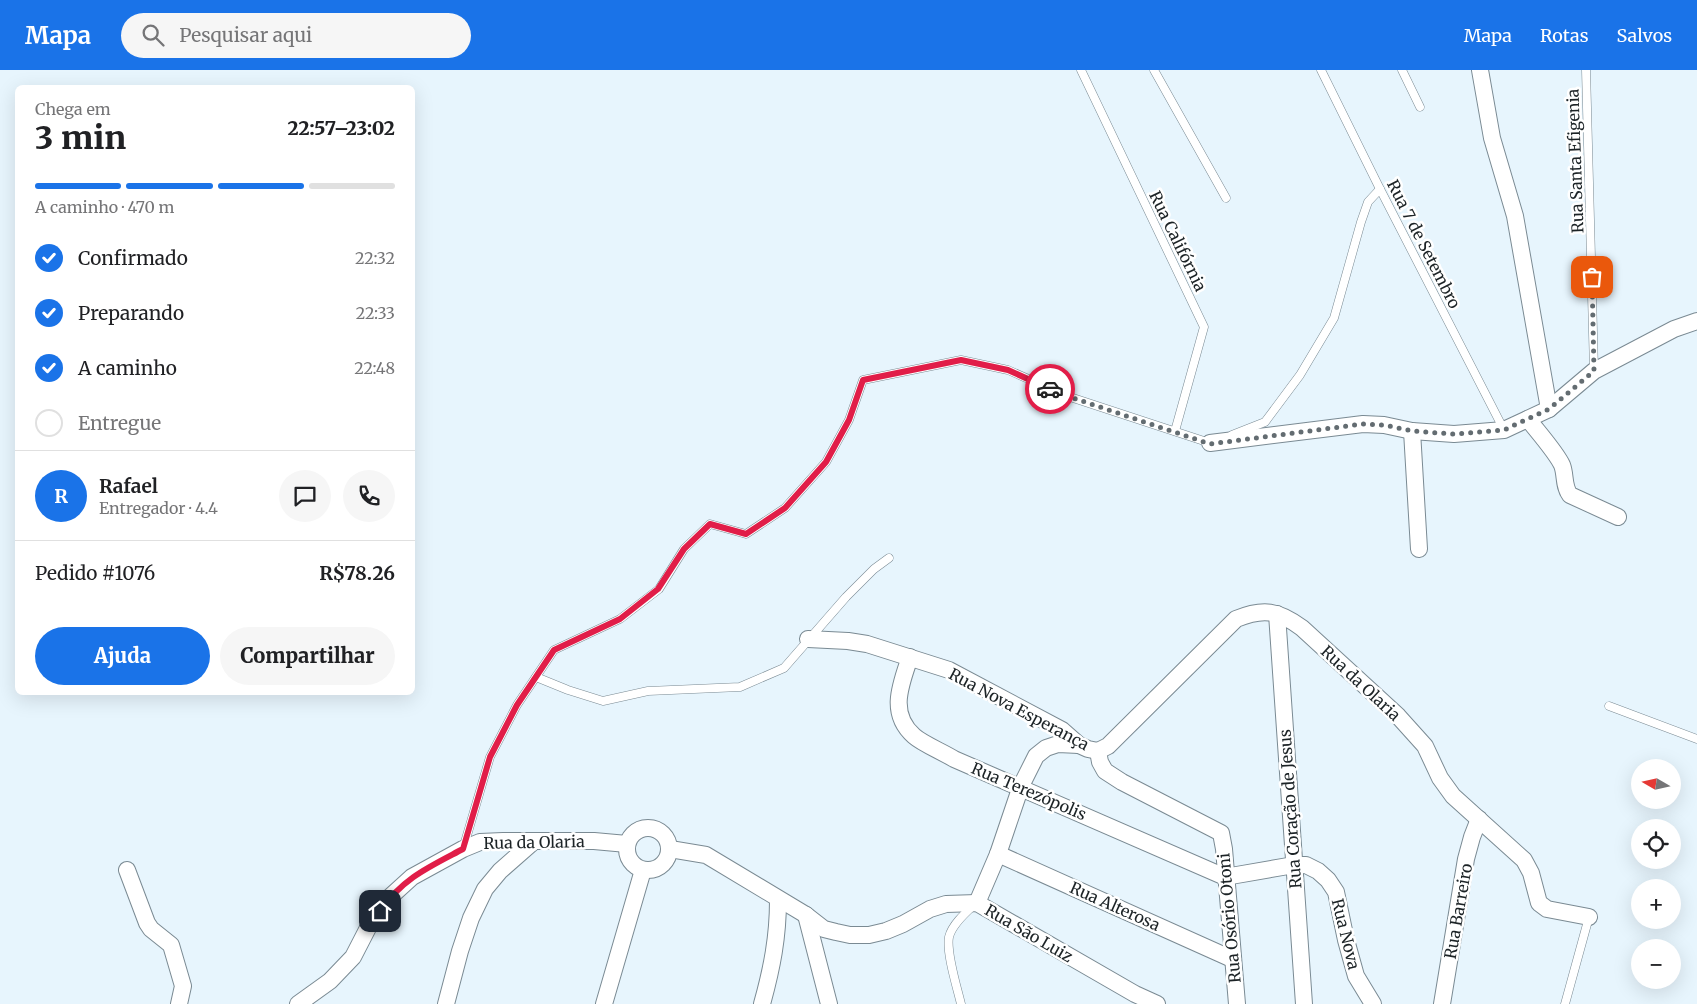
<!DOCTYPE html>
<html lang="pt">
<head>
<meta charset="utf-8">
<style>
	:root { --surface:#fff; --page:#f6f6f6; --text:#202124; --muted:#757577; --line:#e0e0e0; --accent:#1a73e8 }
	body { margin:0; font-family:Merriweather,serif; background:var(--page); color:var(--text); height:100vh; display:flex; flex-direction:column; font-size:19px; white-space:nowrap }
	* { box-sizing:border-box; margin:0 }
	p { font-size:16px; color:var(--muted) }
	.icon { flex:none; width:28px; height:28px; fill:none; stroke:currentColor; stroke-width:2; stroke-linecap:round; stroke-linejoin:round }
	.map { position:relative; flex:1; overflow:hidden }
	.drawer { position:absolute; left:15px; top:15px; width:400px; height:610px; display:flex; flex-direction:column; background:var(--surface); border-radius:8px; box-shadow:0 5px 20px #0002 }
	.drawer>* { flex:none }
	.needle { width:32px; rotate:279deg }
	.tools { position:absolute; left:1631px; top:689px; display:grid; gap:10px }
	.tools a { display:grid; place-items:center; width:50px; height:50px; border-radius:50%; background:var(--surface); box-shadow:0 5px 20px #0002; font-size:25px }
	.pin { position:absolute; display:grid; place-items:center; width:42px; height:42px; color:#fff; margin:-21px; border-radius:10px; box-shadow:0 2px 8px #0006 }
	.courier { position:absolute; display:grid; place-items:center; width:50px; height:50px; margin:-25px; border:4px solid #e11d48; border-radius:50%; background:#fff; color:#222; box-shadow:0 1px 6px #0007 }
	.headline em { font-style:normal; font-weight:800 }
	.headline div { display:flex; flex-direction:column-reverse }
	.headline { display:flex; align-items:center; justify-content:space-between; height:85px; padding:0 20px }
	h1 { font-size:32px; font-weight:800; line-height:38px }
	.bar { display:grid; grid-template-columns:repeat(4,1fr); gap:8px 5px; align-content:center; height:60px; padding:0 20px }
	.bar i { height:6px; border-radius:4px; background:var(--line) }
	.bar .active { background:var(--accent) }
	.bar p { grid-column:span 4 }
	.line { display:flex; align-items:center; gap:12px; padding:0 20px; border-top:1px solid var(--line) }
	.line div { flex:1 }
	.round { display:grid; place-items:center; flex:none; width:52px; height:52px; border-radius:26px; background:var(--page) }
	ol { padding:0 20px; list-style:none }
	li { display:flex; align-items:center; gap:15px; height:55px }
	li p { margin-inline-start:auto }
	li .icon { padding:5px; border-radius:50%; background:var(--accent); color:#fff; stroke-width:4 }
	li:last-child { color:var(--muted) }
	li i { width:28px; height:28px; border:2px solid var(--line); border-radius:50% }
	.cta { display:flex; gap:10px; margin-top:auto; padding:10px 20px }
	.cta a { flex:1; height:58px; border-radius:30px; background:var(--accent); color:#fff; font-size:20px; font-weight:800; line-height:58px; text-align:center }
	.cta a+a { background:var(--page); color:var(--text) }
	header { display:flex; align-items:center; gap:30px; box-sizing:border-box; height:70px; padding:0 25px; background:var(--accent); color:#fff }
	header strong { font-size:24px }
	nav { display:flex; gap:28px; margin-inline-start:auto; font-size:18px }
	.search { width:350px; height:45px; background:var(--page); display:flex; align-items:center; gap:12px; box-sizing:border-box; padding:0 18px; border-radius:28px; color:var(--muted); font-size:19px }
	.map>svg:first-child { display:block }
</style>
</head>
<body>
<header>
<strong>Mapa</strong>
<div class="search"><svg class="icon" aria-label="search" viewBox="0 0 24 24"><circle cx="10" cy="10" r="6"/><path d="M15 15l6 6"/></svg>Pesquisar aqui</div>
<nav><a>Mapa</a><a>Rotas</a><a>Salvos</a></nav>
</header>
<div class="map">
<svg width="1697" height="934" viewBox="0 0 1697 934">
	<rect width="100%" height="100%" fill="#e7f5fd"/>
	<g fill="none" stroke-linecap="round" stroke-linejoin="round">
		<g stroke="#7a8a93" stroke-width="9">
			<g id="service">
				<path d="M 1081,0 L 1204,257 L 1175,361"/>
				<path d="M 1154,0 L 1226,128"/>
				<path d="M 1321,0 L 1380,119 L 1504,360"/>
				<path d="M 1402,0 L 1420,37"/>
				<path d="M 1586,0 L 1594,300"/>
				<path d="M 1232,365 L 1265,352 L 1300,305 L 1334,248 L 1361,152 L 1368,132 L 1380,119"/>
				<path d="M 536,607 L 568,620 L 603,631 L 648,621 L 740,617 L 784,598 L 846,527 L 874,499 L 889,488"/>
				<path d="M 1609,636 L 1697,669"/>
				<path d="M 463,779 L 490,687 L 517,635 L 554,580 L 620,549 L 659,519 L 684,479 L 710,454 L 746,464 L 785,438 L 826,392 L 849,350 L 863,310 L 961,290 L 1008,300 L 1067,326 L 1210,373"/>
				<path d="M 961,934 C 957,917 946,883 949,867 C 952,855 964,844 973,836"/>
				<path d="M 1565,934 L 1589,847"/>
			</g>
		</g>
		<g stroke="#7a8a93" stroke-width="18">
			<g id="minor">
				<path d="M 1480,0 L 1492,68 L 1515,146 L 1549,339"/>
				<path d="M 1528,349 C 1537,361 1556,382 1562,395 C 1566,405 1563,416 1570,425 L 1618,447"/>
				<path d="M 1412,361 L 1419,479"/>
				<path d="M 1210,373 L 1363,354 L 1384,355 L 1412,361 L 1454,364 L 1504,360 L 1549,339 L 1594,301 L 1674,259 L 1697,251"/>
				<path d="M 1277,544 L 1304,934"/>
				<path d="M 808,569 L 848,571 L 867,574 L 949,600 L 1062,660 L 1079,675 L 1088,679 L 1098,681"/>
				<path d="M 910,587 C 901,614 888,643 914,666 C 923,674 943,682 954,689 L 1225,807 L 1294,795 L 1306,795 L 1318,801 L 1328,810 L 1336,822 L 1346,870 L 1356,906 L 1373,934"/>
				<path d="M 1098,681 L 1108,676 L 1236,549 C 1263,538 1278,540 1302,558 L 1398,646 L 1425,676 L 1440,708 L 1453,726 L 1524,790 L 1531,803 L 1539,833 L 1547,839 L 1589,847"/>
				<path d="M 1098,681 L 1100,692 L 1105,701 L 1122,712 L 1221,763 L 1224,779 L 1237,934"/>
				<circle cx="648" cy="779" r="21"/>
				<path d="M 670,779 L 706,785 L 806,845 L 824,859 L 836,862 L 850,865 L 869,865 L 886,861 L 903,854 L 930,839 L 946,834 L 977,833 L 1135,924 L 1157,934"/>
				<path d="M 998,784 L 1232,889"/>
				<path d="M 127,800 L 147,853 L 151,859 L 171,875 L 183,916 L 179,934"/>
				<path d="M 977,833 L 998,784 L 1021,716 L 1036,686 L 1046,678 L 1058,674 L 1079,675"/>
				<path d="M 806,845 L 829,934"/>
				<path d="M 298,934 L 330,911 L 353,887 L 370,854 L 390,827 L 412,807 L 463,779 L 480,772 L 503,771 L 594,771 L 627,774"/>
				<path d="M 446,934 L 460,881 L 471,848 L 485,819 L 500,801 L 533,772"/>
				<path d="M 604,934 L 643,800"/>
				<path d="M 762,934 C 772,898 778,867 778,830"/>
				<path d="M 1442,934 L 1466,789 L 1472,767 L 1479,749"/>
			</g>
		</g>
		<use href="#service" stroke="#fff" stroke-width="8"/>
		<use href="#minor" stroke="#fff" stroke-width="16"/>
	</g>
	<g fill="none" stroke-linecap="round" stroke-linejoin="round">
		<path stroke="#636c71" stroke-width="5" stroke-dasharray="0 9" d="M 1050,319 L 1067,326 L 1210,374 L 1363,354 L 1384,355 L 1412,361 L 1454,364 L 1504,360 L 1549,339 L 1594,301 L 1592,207"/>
		<path stroke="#e11d48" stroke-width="6" d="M 380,841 C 403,808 429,797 463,779 L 490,687 L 517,635 L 554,580 L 620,549 L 658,519 L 684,479 L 710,454 L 746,464 L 785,438 L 826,392 L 849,350 L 863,310 L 961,290 L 1008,300 L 1050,319"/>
	</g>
	<g text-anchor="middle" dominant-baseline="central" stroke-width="5" stroke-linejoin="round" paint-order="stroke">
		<g font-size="16" fill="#1c2326" stroke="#fff">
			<text transform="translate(1575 91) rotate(-92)">Rua Santa Efigenia</text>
			<text transform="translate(1178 171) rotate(64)">Rua Califórnia</text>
			<text transform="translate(1424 174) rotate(63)">Rua 7 de Setembro</text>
			<text transform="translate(1361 613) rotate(43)">Rua da Olaria</text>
			<text transform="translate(1019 639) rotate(28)">Rua Nova Esperança</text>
			<text transform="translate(1029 721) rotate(23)">Rua Terezópolis</text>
			<text transform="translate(1290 739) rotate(-94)">Rua Coração de Jesus</text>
			<text transform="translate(534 772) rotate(-1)">Rua da Olaria</text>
			<text transform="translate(1115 836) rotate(24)">Rua Alterosa</text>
			<text transform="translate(1458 841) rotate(-80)">Rua Barreiro</text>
			<text transform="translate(1229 848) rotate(-95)">Rua Osório Otoni</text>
			<text transform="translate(1029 863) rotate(30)">Rua São Luiz</text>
			<text transform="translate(1346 864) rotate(76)">Rua Nova</text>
		</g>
	</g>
</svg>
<div class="tools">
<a><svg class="needle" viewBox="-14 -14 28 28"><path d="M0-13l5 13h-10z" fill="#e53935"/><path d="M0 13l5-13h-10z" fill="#757577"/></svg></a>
<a><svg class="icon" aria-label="locate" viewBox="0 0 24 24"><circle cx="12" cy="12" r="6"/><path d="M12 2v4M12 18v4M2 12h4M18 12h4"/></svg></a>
<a>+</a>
<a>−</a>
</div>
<div class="pin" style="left:1592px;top:207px;background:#ea580c"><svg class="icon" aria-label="bag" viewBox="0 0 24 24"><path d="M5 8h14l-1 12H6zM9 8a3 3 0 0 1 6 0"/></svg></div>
<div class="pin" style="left:380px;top:841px;background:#1f2937"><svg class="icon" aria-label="home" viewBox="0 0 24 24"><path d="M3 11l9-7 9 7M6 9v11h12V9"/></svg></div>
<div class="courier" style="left:1050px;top:319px"><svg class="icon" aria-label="car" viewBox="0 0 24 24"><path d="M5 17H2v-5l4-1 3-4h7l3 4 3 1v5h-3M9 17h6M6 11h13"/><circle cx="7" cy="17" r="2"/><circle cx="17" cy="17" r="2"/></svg></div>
<section class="drawer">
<div class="headline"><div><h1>3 min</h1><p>Chega em</p></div><em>22:57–23:02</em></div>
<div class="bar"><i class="active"></i><i class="active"></i><i class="active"></i><i></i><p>A caminho · 470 m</p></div>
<ol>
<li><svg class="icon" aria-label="check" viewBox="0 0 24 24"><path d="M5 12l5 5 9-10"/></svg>Confirmado<p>22:32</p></li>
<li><svg class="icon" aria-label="check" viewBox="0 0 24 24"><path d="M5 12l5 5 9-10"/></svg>Preparando<p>22:33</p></li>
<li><svg class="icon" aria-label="check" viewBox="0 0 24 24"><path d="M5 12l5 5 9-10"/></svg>A caminho<p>22:48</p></li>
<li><i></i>Entregue</li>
</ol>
<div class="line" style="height:90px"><b class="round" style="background:var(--accent);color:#fff">R</b><div><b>Rafael</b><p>Entregador · 4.4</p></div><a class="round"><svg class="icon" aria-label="chat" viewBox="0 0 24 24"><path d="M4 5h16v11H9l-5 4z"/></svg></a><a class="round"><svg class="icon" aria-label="phone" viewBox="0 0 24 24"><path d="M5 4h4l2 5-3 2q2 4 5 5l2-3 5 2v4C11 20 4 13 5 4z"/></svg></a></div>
<div class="line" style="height:65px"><div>Pedido #1076</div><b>R$78.26</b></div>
<div class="cta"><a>Ajuda</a><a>Compartilhar</a></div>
</section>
</div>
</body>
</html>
